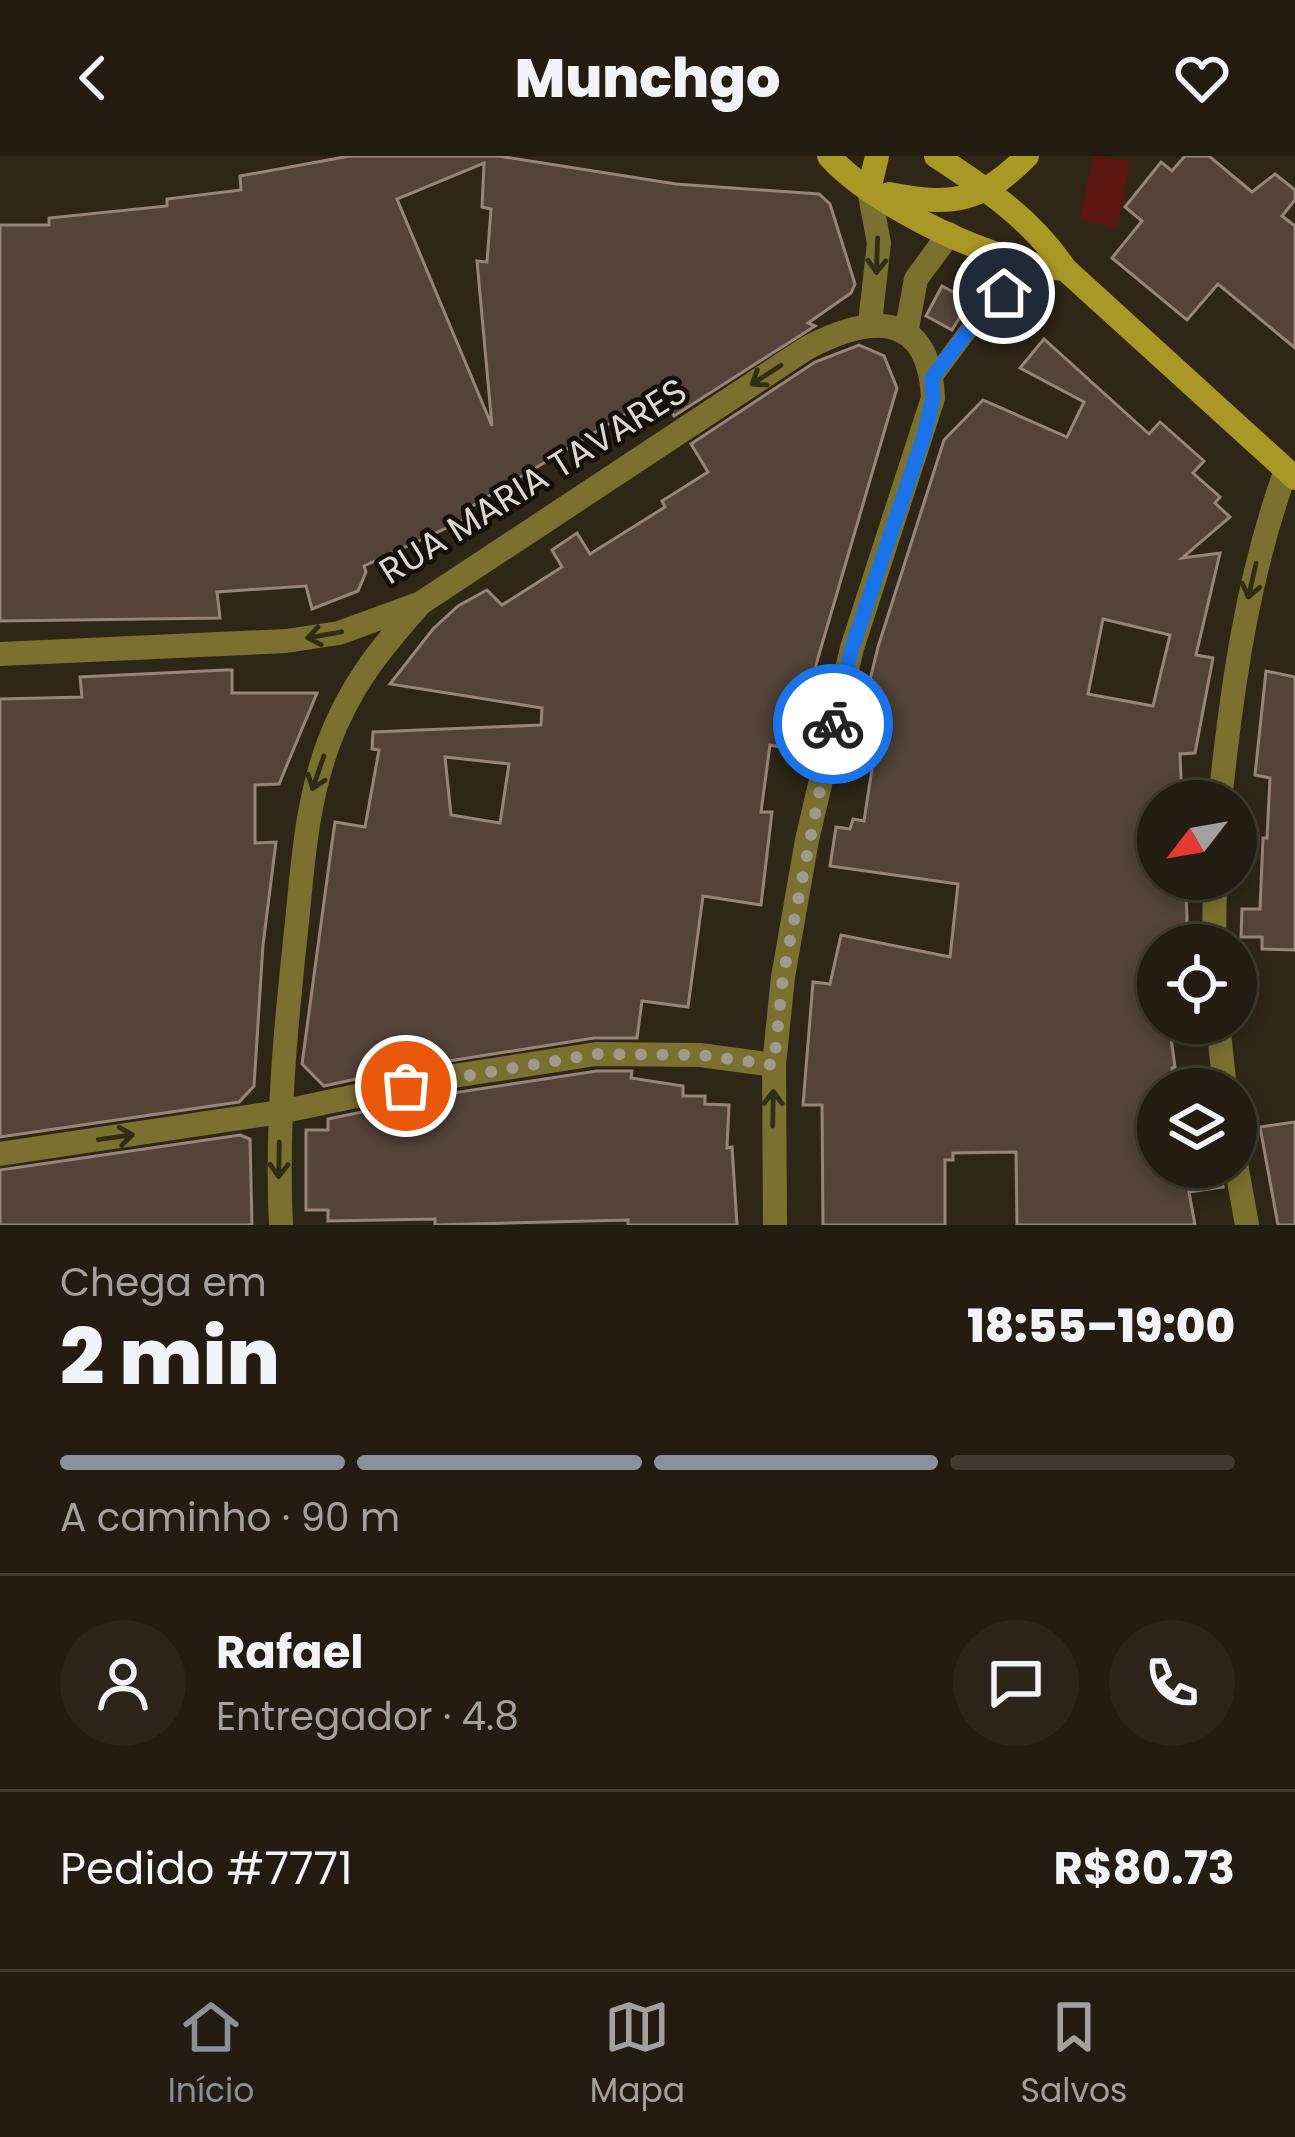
<!DOCTYPE html>
<html lang="pt">
<head>
<meta charset="utf-8">
<style>
	:root { --surface:#231c11; --page:#2b251a; --text:#f1f3f6; --muted:#a3a19f; --line:#403a31; --accent:#8c9099 }
	body { margin:0; font-family:Poppins,sans-serif; background:var(--page); color:var(--text); height:100vh; display:flex; flex-direction:column; font-size:45px; white-space:nowrap }
	* { box-sizing:border-box; margin:0 }
	p { font-size:39px; color:var(--muted) }
	.icon { flex:none; width:66px; height:66px; fill:none; stroke:currentColor; stroke-width:2; stroke-linecap:round; stroke-linejoin:round }
	.map { position:relative; height:1069px; overflow:hidden }
	.details { display:flex; flex-direction:column; background:var(--surface); flex:1 }
	.details>* { flex:none }
	.needle { width:78px; rotate:239deg }
	.controls { position:absolute; left:1137px; top:624px; display:grid; gap:24px }
	.controls a { display:grid; place-items:center; width:120px; height:120px; border-radius:50%; background:var(--surface); box-shadow:0 6px 18px #0003,0 0 0 3px var(--line); font-size:60px }
	.pin { position:absolute; display:grid; place-items:center; width:102px; height:102px; color:#fff; margin:-51px; border:6px solid #fff; border-radius:50%; box-shadow:0 3px 12px #0007 }
	.courier { position:absolute; display:grid; place-items:center; width:120px; height:120px; margin:-60px; border:9px solid #1a73e8; border-radius:50%; background:#fff; color:#222; box-shadow:0 3px 15px #0007 }
	.head em { font-style:normal; font-weight:800 }
	.head div { display:flex; flex-direction:column-reverse }
	.head { display:flex; align-items:center; justify-content:space-between; height:204px; padding:0 60px }
	h1 { font-size:78px; font-weight:800; line-height:90px }
	.bar { display:grid; grid-template-columns:repeat(4,1fr); gap:18px 12px; align-content:center; height:144px; padding:0 60px }
	.bar i { height:15px; border-radius:9px; background:var(--line) }
	.bar .active { background:var(--accent) }
	.bar p { grid-column:span 4 }
	.line { display:flex; align-items:center; gap:30px; padding:0 60px; border-top:3px solid var(--line) }
	.line div { flex:1 }
	.round { display:grid; place-items:center; flex:none; width:126px; height:126px; border-radius:63px; background:var(--page) }
	header { display:flex; justify-content:space-between; align-items:center; height:156px; padding:0 60px; background:var(--surface); font-size:54px; font-weight:800 }
	.dock { display:flex; justify-content:space-around; align-items:center; height:168px; border-top:3px solid var(--line); background:var(--surface); font-size:33px; color:var(--muted) }
	.dock a { display:grid; justify-items:center; gap:6px }
	.dock .active { color:var(--accent) }
	.map>svg:first-child { display:block }
</style>
</head>
<body>
<header><svg class="icon" aria-label="back" viewBox="0 0 24 24"><path d="M15 5l-7 7 7 7"/></svg>Munchgo<svg class="icon" aria-label="heart" viewBox="0 0 24 24"><path d="M12 20l-8-8c-3-5 5-10 8-4 3-6 11-1 8 4z"/></svg></header>
<div class="map">
<svg width="1295" height="1069" viewBox="0 0 1295 1069">
	<rect width="100%" height="100%" fill="#2f2617"/>
	<path fill="#5a160e" d="M 1093,0 L 1130,5 L 1118,72 L 1080,64 Z"/>
	<g fill="#534338" stroke="#988579" stroke-width="3" fill-rule="evenodd">
		<path d="M 350,0 L 498,0 L 676,28 L 819,38 L 830,48 L 855,128 L 851,137 L 808,167 L 815,170 L 674,260 L 671,255 L 663,260 L 652,242 L 464,355 L 468,362 L 364,410 L 366,416 L 358,435 L 312,453 L 306,430 L 217,436 L 220,462 L 0,465 L 0,69 L 49,69 L 49,62 L 167,50 L 167,43 L 241,34 L 240,20 ZM 484,7 L 482,51 L 491,53 L 487,106 L 477,105 L 492,270 L 397,43 Z"/>
		<path d="M 1185,0 L 1209,0 L 1252,36 L 1275,18 L 1295,34 L 1295,44 L 1282,60 L 1295,70 L 1295,192 L 1218,128 L 1187,164 L 1112,102 L 1142,65 L 1125,51 L 1161,6 L 1172,15 Z"/>
		<path d="M 942,130 L 970,145 L 952,174 L 926,160 Z"/>
		<path d="M 1044,183 L 1149,278 L 1160,266 L 1204,305 L 1193,317 L 1220,341 L 1215,347 L 1230,361 L 1182,402 L 1220,397 L 1196,499 L 1213,502 L 1195,597 L 1180,598 L 1182,645 L 1158,645 L 1158,723 L 1185,723 L 1187,760 L 1186,789 L 1158,789 L 1158,867 L 1169,867 L 1175,911 L 1172,912 L 1174,933 L 1158,933 L 1158,1011 L 1220,1011 L 1223,1031 L 1189,1036 L 1195,1069 L 1017,1069 L 1016,996 L 953,997 L 953,1004 L 945,1004 L 945,1069 L 823,1069 L 822,949 L 803,949 L 813,826 L 830,828 L 841,779 L 950,801 L 958,728 L 830,710 L 836,671 L 850,673 L 853,663 L 864,665 L 875,593 L 854,590 L 878,491 L 944,284 L 983,244 L 1067,281 L 1084,246 L 1020,212 ZM 1103,463 L 1170,479 L 1153,550 L 1088,538 Z"/>
		<path d="M 859,189 L 884,200 L 897,232 L 818,502 L 795,594 L 770,589 L 761,656 L 772,656 L 761,749 L 703,740 L 688,851 L 642,845 L 637,882 L 594,882 L 424,909 L 379,908 L 379,918 L 324,930 L 302,908 L 331,694 L 335,666 L 365,671 L 379,594 L 372,593 L 373,576 L 541,569 L 542,552 L 390,528 L 433,473 L 458,450 L 487,434 L 502,449 L 562,411 L 552,394 L 577,377 L 590,398 L 665,351 L 662,345 L 708,316 L 691,288 L 815,206 ZM 445,601 L 509,608 L 500,667 L 451,659 Z"/>
		<path d="M 225,514 L 232,514 L 232,537 L 317,537 L 279,628 L 255,629 L 255,687 L 276,686 L 263,789 L 254,930 L 239,946 L 0,981 L 0,543 L 82,541 L 80,521 Z"/>
		<path d="M 1266,515 L 1295,521 L 1295,794 L 1262,793 L 1262,781 L 1241,781 L 1242,753 L 1260,753 L 1263,682 L 1267,682 L 1270,622 L 1255,619 Z"/>
		<path d="M 597,915 L 632,915 L 631,922 L 683,930 L 683,940 L 705,940 L 705,948 L 729,949 L 727,992 L 732,991 L 737,1069 L 628,1069 L 628,1064 L 435,1069 L 435,1063 L 328,1065 L 328,1054 L 306,1054 L 306,974 L 328,974 L 328,963 L 381,952 L 382,967 L 441,964 L 440,939 Z"/>
		<path d="M 1295,966 L 1295,1069 L 1278,1069 L 1260,971 Z"/>
		<path d="M 240,979 L 250,983 L 252,1069 L 0,1069 L 0,1014 Z"/>
	</g>
	<g fill="none" stroke-linecap="round" stroke-linejoin="round">
		<path stroke="#7a7030" stroke-width="18" d="M 933,222 L 967,176 L 1004,137"/>
		<g stroke="#7a7030" stroke-width="24">
			<path d="M 869,34 L 879,87 L 870,167"/>
			<path d="M 906,177 L 916,123 L 949,78"/>
			<path d="M 0,498 L 286,485 L 339,477 L 421,447 L 807,192 C 868,160 929,152 933,242 L 852,492 L 807,684 L 783,821 L 774,909 L 775,1069"/>
			<path d="M 1220,645 C 1232,531 1247,422 1286,314"/>
			<path d="M 1214,789 L 1215,723"/>
			<path d="M 1218,867 L 1225,933"/>
			<path d="M 0,998 L 280,956 L 447,921 L 596,898 L 700,899 L 774,909"/>
			<path d="M 1236,1008 L 1247,1069"/>
			<path d="M 281,1069 C 276,968 286,867 297,766 C 303,704 307,645 329,586 C 350,530 380,493 419,449"/>
		</g>
		<g stroke="#aa9826" stroke-width="24">
			<path d="M 829,0 C 873,50 998,110 1065,113"/>
			<path d="M 936,0 C 985,32 1033,64 1065,113 L 1295,322"/>
			<path d="M 869,34 L 877,0"/>
			<path d="M 889,38 C 952,50 980,47 1027,0"/>
		</g>
	</g>
	<defs><path id="oneway-shaft" d="M-6 0H5M1.5-3L5.5 0L1.5 3" fill="none" stroke-width="1.6" stroke-linecap="round" stroke-linejoin="round" transform="scale(3)"/></defs>
	<g stroke="#332c15">
		<use href="#oneway-shaft" transform="translate(877 100) rotate(92)"/>
		<use href="#oneway-shaft" transform="translate(766 219) rotate(147)"/>
		<use href="#oneway-shaft" transform="translate(1252 425) rotate(103)"/>
		<use href="#oneway-shaft" transform="translate(324 479) rotate(170)"/>
		<use href="#oneway-shaft" transform="translate(318 617) rotate(109)"/>
		<use href="#oneway-shaft" transform="translate(773 952) rotate(-89)"/>
		<use href="#oneway-shaft" transform="translate(116 981) rotate(-8)"/>
		<use href="#oneway-shaft" transform="translate(279 1004) rotate(91)"/>
	</g>
	<g fill="none" stroke-linecap="round" stroke-linejoin="round">
		<path stroke="#a1998e" stroke-width="12" stroke-dasharray="0 21.6" d="M 406,930 L 596,898 L 700,899 L 774,909 L 783,820 L 833,568"/>
		<path stroke="#1a73e8" stroke-width="15" d="M 833,568 L 852,492 L 924,280 L 933,242 L 932,222 L 967,176 L 1004,137"/>
	</g>
	<g text-anchor="middle" dominant-baseline="central" stroke-width="9" stroke-linejoin="round" paint-order="stroke">
		<g font-size="36" fill="#ded7ce" stroke="#140f09">
			<text transform="translate(533 325) rotate(-32)">RUA MARIA TAVARES</text>
		</g>
	</g>
</svg>
<div class="controls">
<a><svg class="needle" viewBox="-14 -14 28 28"><path d="M0-13l5 13h-10z" fill="#e53935"/><path d="M0 13l5-13h-10z" fill="#a3a19f"/></svg></a>
<a><svg class="icon" aria-label="locate" viewBox="0 0 24 24"><circle cx="12" cy="12" r="6"/><path d="M12 2v4M12 18v4M2 12h4M18 12h4"/></svg></a>
<a><svg class="icon" aria-label="layers" viewBox="0 0 24 24"><path d="M12 4l9 5-9 5-9-5zM3 14l9 5 9-5"/></svg></a>
</div>
<div class="pin" style="left:406px;top:930px;background:#ea580c"><svg class="icon" aria-label="bag" viewBox="0 0 24 24"><path d="M5 8h14l-1 12H6zM9 8a3 3 0 0 1 6 0"/></svg></div>
<div class="pin" style="left:1004px;top:137px;background:#1f2937"><svg class="icon" aria-label="home" viewBox="0 0 24 24"><path d="M3 11l9-7 9 7M6 9v11h12V9"/></svg></div>
<div class="courier" style="left:833px;top:568px"><svg class="icon" aria-label="bike" viewBox="0 0 24 24"><circle cx="6" cy="16" r="4"/><circle cx="18" cy="16" r="4"/><path d="M6 16l4-8h5l3 8M10 8l3 8H6M13 5h3"/></svg></div>
</div>
<section class="details">
<div class="head"><div><h1>2 min</h1><p>Chega em</p></div><em>18:55–19:00</em></div>
<div class="bar"><i class="active"></i><i class="active"></i><i class="active"></i><i></i><p>A caminho · 90 m</p></div>
<div class="line" style="height:216px"><a class="round"><svg class="icon" aria-label="person" viewBox="0 0 24 24"><circle cx="12" cy="8" r="4"/><path d="M4 21q1-7 8-7t8 7"/></svg></a><div><b>Rafael</b><p>Entregador · 4.8</p></div><a class="round"><svg class="icon" aria-label="chat" viewBox="0 0 24 24"><path d="M4 5h16v11H9l-5 4z"/></svg></a><a class="round"><svg class="icon" aria-label="phone" viewBox="0 0 24 24"><path d="M5 4h4l2 5-3 2q2 4 5 5l2-3 5 2v4C11 20 4 13 5 4z"/></svg></a></div>
<div class="line" style="height:156px"><div>Pedido #7771</div><b>R$80.73</b></div>
</section>
<nav class="dock">
<a class="active"><svg class="icon" aria-label="home" viewBox="0 0 24 24"><path d="M3 11l9-7 9 7M6 9v11h12V9"/></svg>Início</a>
<a><svg class="icon" aria-label="map" viewBox="0 0 24 24"><path d="M3 6l6-2 6 2 6-2v14l-6 2-6-2-6 2zM9 4v14M15 6v14"/></svg>Mapa</a>
<a><svg class="icon" aria-label="saved" viewBox="0 0 24 24"><path d="M7 4h10v16l-5-4-5 4z"/></svg>Salvos</a>
</nav>
</body>
</html>
